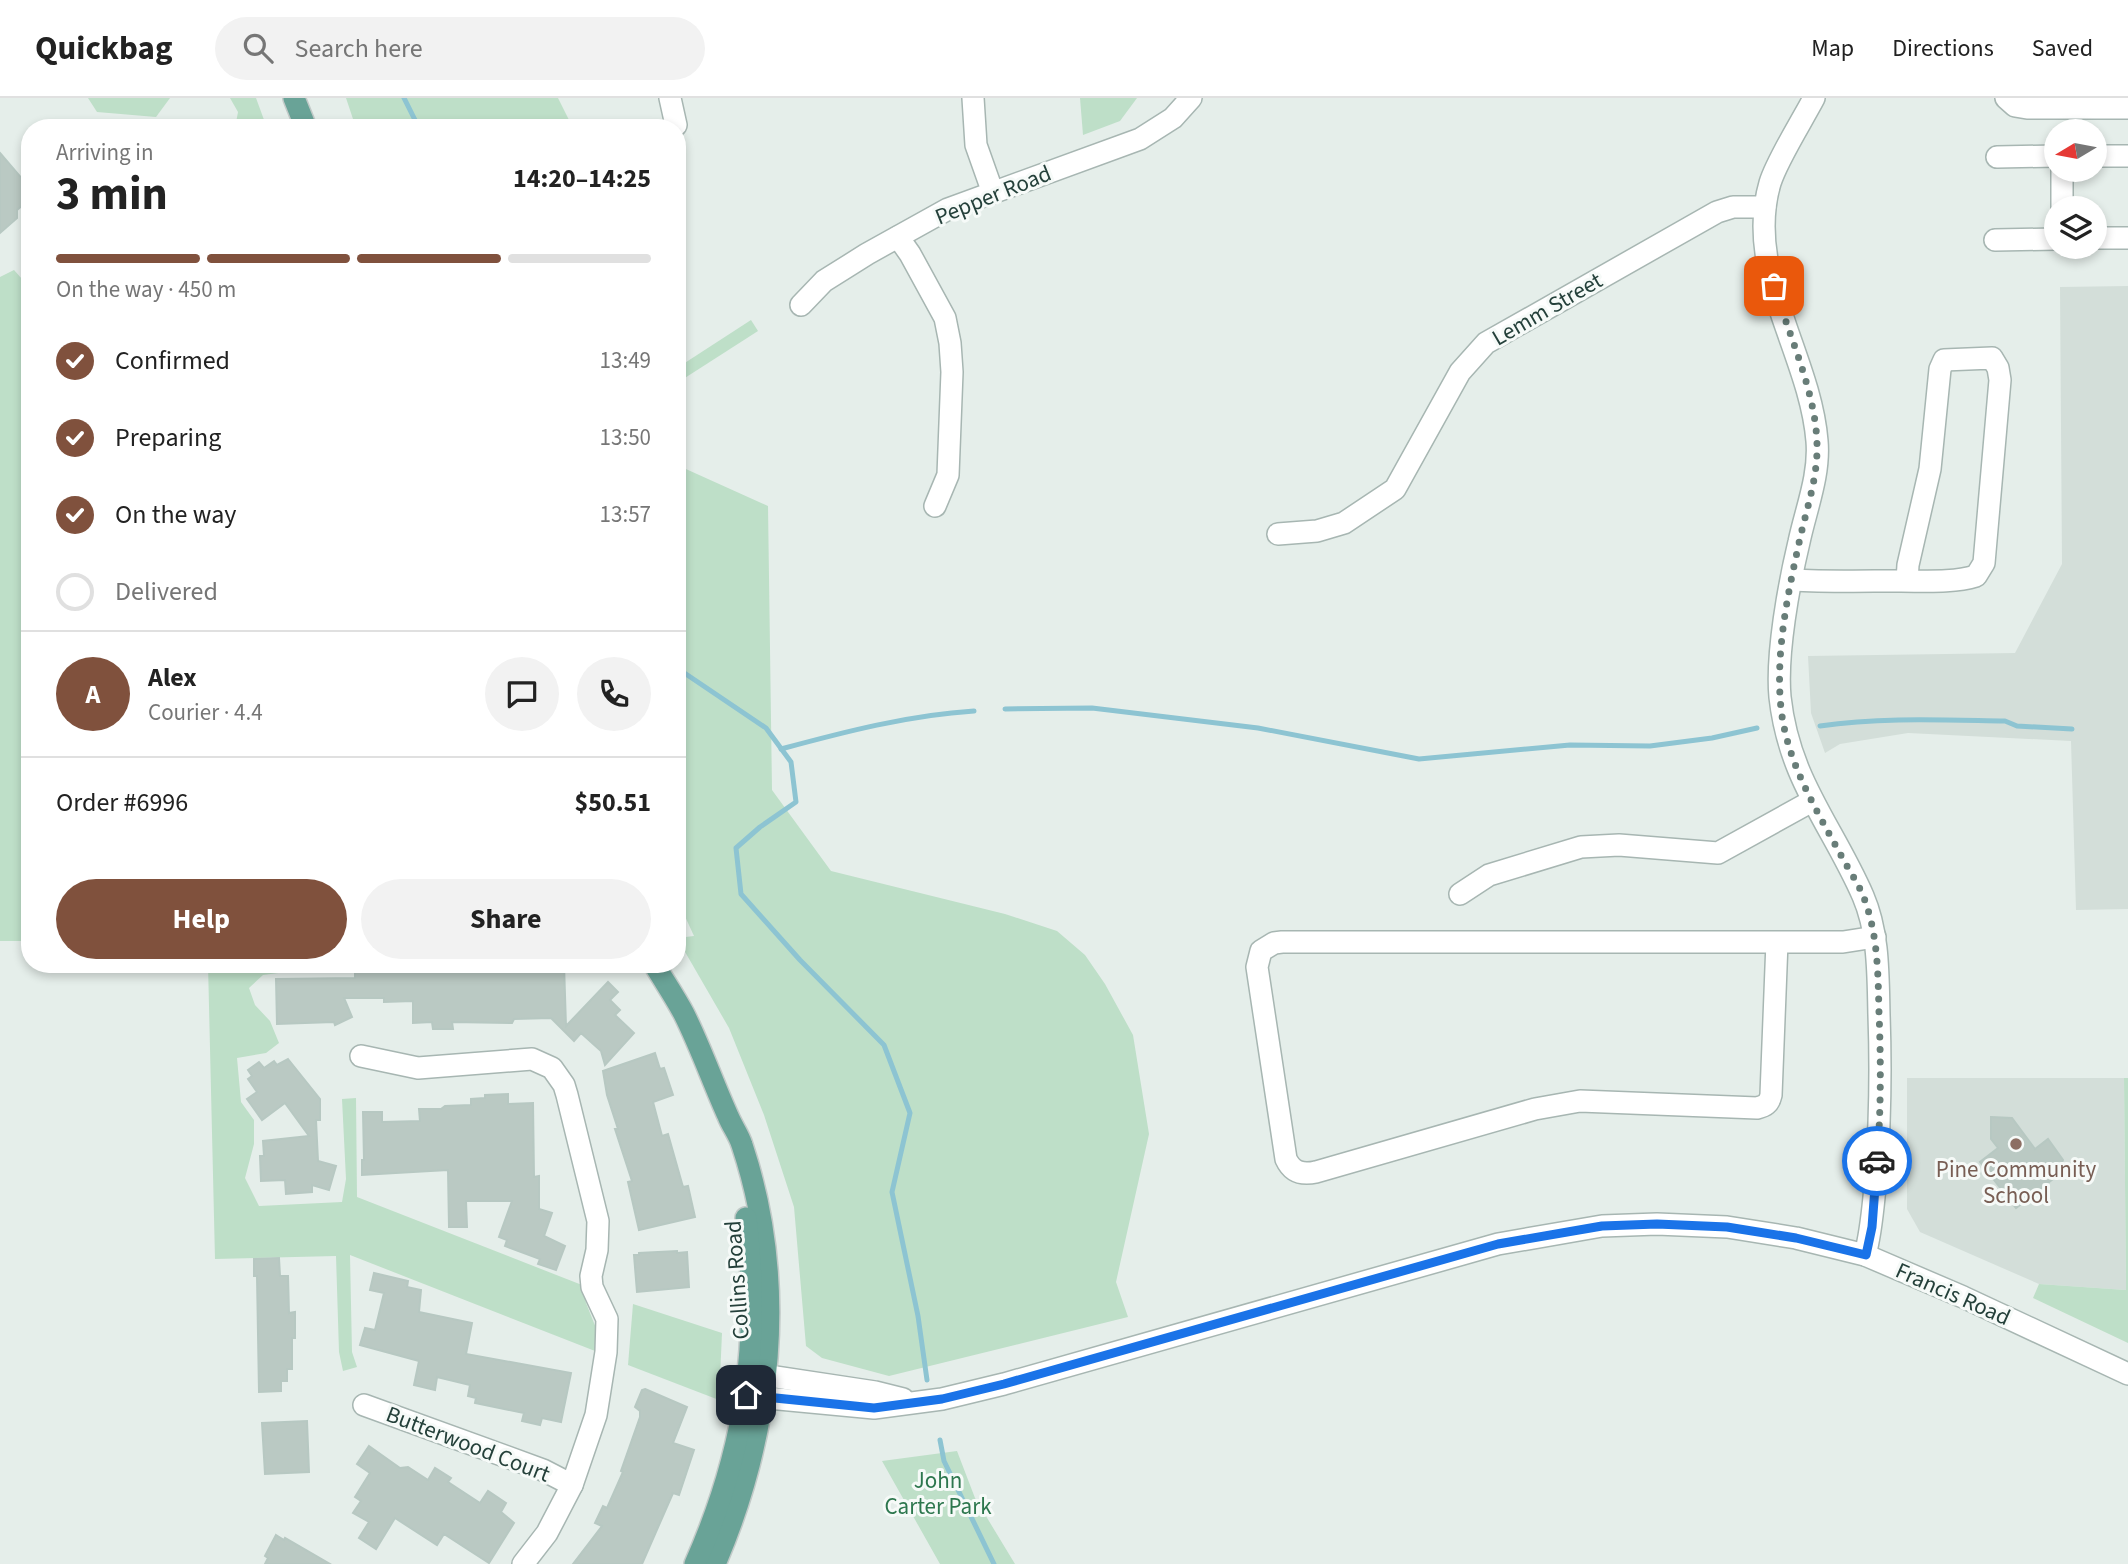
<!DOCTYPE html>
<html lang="en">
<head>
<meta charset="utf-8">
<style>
	:root { --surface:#fff; --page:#f2f2f2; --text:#222; --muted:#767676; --line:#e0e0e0; --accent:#80513d }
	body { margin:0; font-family:"Source Sans 3",sans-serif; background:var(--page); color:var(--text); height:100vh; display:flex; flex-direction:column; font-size:26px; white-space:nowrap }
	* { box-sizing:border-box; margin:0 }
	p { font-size:23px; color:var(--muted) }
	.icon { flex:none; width:38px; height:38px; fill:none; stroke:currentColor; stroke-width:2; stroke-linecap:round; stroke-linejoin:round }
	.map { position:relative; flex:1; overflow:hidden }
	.drawer { position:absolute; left:21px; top:21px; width:665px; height:854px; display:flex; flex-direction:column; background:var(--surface); border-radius:28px; box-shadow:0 4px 10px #0003 }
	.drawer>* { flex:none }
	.needle { width:46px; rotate:260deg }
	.fabs { position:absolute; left:2044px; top:21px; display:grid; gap:14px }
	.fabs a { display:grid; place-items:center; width:63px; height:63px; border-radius:50%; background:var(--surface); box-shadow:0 4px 10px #0003; font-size:35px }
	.pin { position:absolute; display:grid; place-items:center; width:60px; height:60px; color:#fff; margin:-30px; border-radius:14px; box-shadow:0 4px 10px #0006 }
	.courier { position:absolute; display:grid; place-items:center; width:70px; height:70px; margin:-35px; border:5px solid #1a73e8; border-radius:50%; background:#fff; color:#222; box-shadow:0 2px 9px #0007 }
	.summary em { font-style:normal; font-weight:700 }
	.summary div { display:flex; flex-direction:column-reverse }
	.summary { display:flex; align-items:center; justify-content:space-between; height:119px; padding:0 35px }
	h1 { font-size:46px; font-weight:700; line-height:52px }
	.bar { display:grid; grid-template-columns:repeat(4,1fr); gap:10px 7px; align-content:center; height:84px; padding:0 35px }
	.bar i { height:9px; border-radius:5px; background:var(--line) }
	.bar .current { background:var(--accent) }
	.bar p { grid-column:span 4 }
	.line { display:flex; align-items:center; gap:18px; padding:0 35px; border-top:2px solid var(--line) }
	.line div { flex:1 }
	.round { display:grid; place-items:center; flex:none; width:74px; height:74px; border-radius:37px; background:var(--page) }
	ol { padding:0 35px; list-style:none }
	li { display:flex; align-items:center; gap:21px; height:77px }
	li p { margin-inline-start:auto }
	li .icon { padding:7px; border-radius:50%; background:var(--accent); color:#fff; stroke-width:4 }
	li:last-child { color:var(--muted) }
	li i { width:38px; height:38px; border:4px solid var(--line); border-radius:50% }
	.cta { display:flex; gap:14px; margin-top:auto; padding:14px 35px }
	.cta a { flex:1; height:80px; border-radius:42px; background:var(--accent); color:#fff; font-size:28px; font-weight:700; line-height:80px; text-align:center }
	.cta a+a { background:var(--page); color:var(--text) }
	header { display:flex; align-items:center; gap:42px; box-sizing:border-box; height:98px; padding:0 35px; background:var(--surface); border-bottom:2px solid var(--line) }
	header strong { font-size:33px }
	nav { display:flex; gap:38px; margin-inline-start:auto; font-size:24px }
	.search { width:490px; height:63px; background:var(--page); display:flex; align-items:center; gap:18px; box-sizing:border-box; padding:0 24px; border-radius:38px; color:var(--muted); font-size:26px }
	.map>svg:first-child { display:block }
</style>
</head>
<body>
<header>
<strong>Quickbag</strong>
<div class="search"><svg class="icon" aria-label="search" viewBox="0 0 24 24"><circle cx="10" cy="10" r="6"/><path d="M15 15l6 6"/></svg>Search here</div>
<nav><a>Map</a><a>Directions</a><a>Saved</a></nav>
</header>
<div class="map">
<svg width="2128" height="1466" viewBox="0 0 2128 1466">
	<rect width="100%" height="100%" fill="#e5eeea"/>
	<g fill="#d3ded9">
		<path d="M 2128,188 L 2128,811 L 2076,812 L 2071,643 L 1908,635 L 1840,646 L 1825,655 L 1811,615 L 1808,558 L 2015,555 L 2062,466 L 2060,189 Z"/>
		<path d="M 1907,980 L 2124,980 L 2126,1192 L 2039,1186 L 1920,1134 L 1907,1111 Z"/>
	</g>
	<g fill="#bedfc8">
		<path d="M 88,0 L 170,0 L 156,19 L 97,14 Z"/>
		<path d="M 230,0 L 256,0 L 267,30 L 235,30 L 238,14 Z"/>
		<path d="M 346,0 L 558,0 L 573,30 L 356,30 Z"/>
		<path d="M 1080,0 L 1137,0 L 1120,23 L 1083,37 Z"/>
		<path d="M 14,172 L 30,190 L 30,843 L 0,843 L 0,179 Z"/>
		<path d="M 751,222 L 758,233 L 677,285 L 677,270 Z"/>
		<path d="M 677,367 L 768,408 L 772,692 L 831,773 L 1005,816 L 1057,833 L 1085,857 L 1105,886 L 1133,937 L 1149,1036 L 1116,1184 L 1128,1219 L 889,1278 L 822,1260 L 806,1248 L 794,1109 L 764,1017 L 729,930 L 677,840 L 694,838 L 677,801 Z"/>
		<path d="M 208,866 L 310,866 L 286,874 L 263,877 L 249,890 L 255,907 L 270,923 L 279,945 L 266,955 L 237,960 L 241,1004 L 254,1022 L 254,1046 L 245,1080 L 259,1108 L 342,1104 L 346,1081 L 342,1001 L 356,1000 L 357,1099 L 582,1187 L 586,1205 L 596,1230 L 595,1253 L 350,1157 L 352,1254 L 357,1269 L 343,1273 L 339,1254 L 336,1158 L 215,1161 Z"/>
		<path d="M 2124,980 L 2128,980 L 2128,1245 L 2033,1200 L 2039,1186 L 2126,1192 Z"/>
		<path d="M 633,1206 L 722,1235 L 719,1302 L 628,1267 Z"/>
		<path d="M 957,1353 L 975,1400 L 1015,1466 L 940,1466 L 882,1363 Z"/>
	</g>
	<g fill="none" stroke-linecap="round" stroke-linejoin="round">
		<g stroke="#8dc4d2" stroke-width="5">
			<path d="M 404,0 L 419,30"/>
			<path d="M 677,570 L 766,630 L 791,664 L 796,704 L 760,729 L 736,750 L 741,796 L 800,862 L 884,947 L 910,1015 L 892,1094 L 918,1218 L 927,1282"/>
			<path d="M 1005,611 L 1092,610 L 1258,630 L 1419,661 L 1570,647 L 1650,648 L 1712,640 L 1757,630"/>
			<path d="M 1820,628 C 1881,619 1943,622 2005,623 L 2017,628 L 2072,631"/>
			<path d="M 781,651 C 844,634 909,617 974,613"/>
			<path d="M 940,1342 L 944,1363 L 994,1466"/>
		</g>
	</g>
	<g fill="#bac9c3" stroke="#b7c8c2" stroke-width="2">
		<path d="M 0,55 L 30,90 L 30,101 L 17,112 L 17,120 L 0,135 Z"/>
		<path d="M 355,866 L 451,866 L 452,869 L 564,866 L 566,928 L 608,884 L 618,894 L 610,902 L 620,912 L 615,917 L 634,935 L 605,967 L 601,953 L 581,935 L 574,943 L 551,920 L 514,921 L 512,925 L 452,924 L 453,931 L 433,931 L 432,924 L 413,925 L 413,903 L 384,904 L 384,900 L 344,900 L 352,919 L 335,927 L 334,924 L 277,926 L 276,881 L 355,880 Z"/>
		<path d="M 655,955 L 660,971 L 664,970 L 673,997 L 653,1004 L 662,1038 L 668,1036 L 683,1089 L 688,1088 L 695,1119 L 639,1132 L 628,1084 L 632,1083 L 615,1031 L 618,1031 L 607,997 L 603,973 Z"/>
		<path d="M 288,961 L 320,1001 L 320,1022 L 316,1022 L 318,1063 L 336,1068 L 329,1092 L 312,1087 L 312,1094 L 286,1096 L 285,1082 L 261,1083 L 260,1058 L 264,1058 L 263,1043 L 309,1038 L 285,1005 L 262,1022 L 247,1001 L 257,994 L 248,981 L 252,978 L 248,972 L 259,964 L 264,970 L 274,963 L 277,967 Z"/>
		<path d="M 508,996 L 508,1006 L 533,1005 L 534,1079 L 539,1078 L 539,1111 L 552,1115 L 544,1138 L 565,1148 L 556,1172 L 538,1166 L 540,1161 L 505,1148 L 507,1142 L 499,1139 L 512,1103 L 466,1103 L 467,1129 L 449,1129 L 448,1072 L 362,1077 L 362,1062 L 364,1062 L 363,1014 L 382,1014 L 382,1024 L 420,1023 L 419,1011 L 441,1011 L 445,1008 L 471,1007 L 471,1001 L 485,1000 L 485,997 Z"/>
		<path d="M 1991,1019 L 2012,1020 L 2035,1051 L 2048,1041 L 2063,1062 L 2057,1078 L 2016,1110 L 1980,1064 L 1998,1050 L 1991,1041 Z"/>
		<path d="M 677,1153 L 677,1155 L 687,1154 L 689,1189 L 637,1194 L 634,1157 L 639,1157 L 639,1155 Z"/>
		<path d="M 279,1160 L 280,1178 L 288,1178 L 289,1215 L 295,1214 L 295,1240 L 292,1240 L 292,1271 L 287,1271 L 287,1283 L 281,1283 L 281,1293 L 259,1294 L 257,1178 L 254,1178 L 254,1161 Z"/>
		<path d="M 374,1175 L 408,1183 L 407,1189 L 421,1192 L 419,1214 L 472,1225 L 466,1256 L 571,1275 L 561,1324 L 542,1320 L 540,1327 L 522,1323 L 524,1315 L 475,1305 L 476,1300 L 468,1298 L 470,1287 L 437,1279 L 435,1292 L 414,1287 L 419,1263 L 360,1247 L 365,1230 L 375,1232 L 384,1195 L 370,1192 Z"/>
		<path d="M 645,1291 L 687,1309 L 673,1345 L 694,1352 L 679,1397 L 673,1395 L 642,1466 L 573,1466 L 602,1428 L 595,1425 L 603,1408 L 607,1410 L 623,1374 L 621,1373 L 640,1319 L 640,1313 L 635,1309 L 642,1292 Z"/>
		<path d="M 307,1323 L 309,1374 L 265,1376 L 262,1325 Z"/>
		<path d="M 369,1348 L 400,1370 L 408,1369 L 428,1382 L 435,1370 L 451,1380 L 448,1384 L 480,1405 L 488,1393 L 506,1405 L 501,1414 L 514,1425 L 489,1465 L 444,1436 L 437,1447 L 395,1420 L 376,1451 L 359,1440 L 369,1424 L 353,1415 L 361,1403 L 355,1399 L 370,1375 L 357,1366 Z"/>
		<path d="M 276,1437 L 284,1442 L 285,1440 L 330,1466 L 265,1466 L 268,1460 L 265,1458 Z"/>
	</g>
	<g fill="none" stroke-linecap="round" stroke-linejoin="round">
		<g stroke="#a7b6b2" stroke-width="24">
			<g id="minor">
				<path d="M 670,0 L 676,27"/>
				<path d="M 973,0 L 976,47 L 993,95"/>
				<path d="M 1814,0 C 1802,23 1777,62 1770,85 C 1744,174 1810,256 1817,343 C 1820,377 1806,411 1799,444 C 1789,486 1776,556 1780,599 C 1789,682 1832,727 1863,798 C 1879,835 1878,877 1879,917 C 1881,971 1880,1025 1876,1080 C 1873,1106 1872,1131 1865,1157"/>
				<path d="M 2006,0 L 2015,8 L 2027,10 L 2128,10"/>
				<path d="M 2095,58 L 2128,58"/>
				<path d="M 1997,59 L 2056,58"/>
				<path d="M 2062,110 L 2062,72"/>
				<path d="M 898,139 L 910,156 L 945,220 L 950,245 L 952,274 L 948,377 L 935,408"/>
				<path d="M 2095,140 L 2128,140"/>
				<path d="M 1995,142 L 2056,141"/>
				<path d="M 801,207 L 824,183 L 867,156 L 948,111 L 1140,41 L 1173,20 L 1191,0"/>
				<path d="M 1278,436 L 1317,433 L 1344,425 L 1395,391 L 1460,274 L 1486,245 L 1717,114 L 1733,109 L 1765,109"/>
				<path d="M 1792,482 C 1828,484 1865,483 1901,483 C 1926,483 1953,485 1976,478 L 1984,465 L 2000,282 L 1998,270 L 1992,260 L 1944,262 L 1940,271 L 1930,371 L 1908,467 L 1907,483"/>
				<path d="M 1460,796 L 1489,777 L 1581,749 L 1619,747 L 1718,755 L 1812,703"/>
				<path d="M 1777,844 L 1771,997 C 1769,1006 1765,1008 1757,1010 L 1580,1003 L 1535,1011 L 1316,1074 C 1302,1077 1292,1074 1286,1061 L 1257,869 L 1261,853 L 1274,845 L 1282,844 L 1843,844 L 1875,839"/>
				<path d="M 361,958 L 418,970 L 532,961 L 552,970 L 564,987 L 567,997 L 598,1123 L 597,1152 L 591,1178 L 592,1189 L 607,1221 L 606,1254 L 596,1317 L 572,1387 L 547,1435 L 523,1466"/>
				<path d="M 749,1275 L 875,1294 L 903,1301"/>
				<path d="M 746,1298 L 874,1310 L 942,1301 L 1004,1286 L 1498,1146 L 1602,1128 L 1657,1126 L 1727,1129 L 1796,1140 L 1865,1157 L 1963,1199 L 2128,1276"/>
				<path d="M 364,1307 L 543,1372 L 572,1387"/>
			</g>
		</g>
		<g stroke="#c2cac8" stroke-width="24">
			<g id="major">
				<path d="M 294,0 L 306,30"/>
				<path d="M 654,866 C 664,883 675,899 684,916 C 701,950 713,985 728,1018 C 732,1028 739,1037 742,1047 C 788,1185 772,1334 715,1466"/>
				<path d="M 695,1466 C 746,1351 761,1244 746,1120"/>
			</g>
		</g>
		<use href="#minor" stroke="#fff" stroke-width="21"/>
		<use href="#major" stroke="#69a397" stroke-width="21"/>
	</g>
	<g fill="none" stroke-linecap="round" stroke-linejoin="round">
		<path stroke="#687d78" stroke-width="7" stroke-dasharray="0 12.6" d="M 1774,188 C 1789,237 1816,295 1817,346 C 1818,380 1806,412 1799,445 C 1787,499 1774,562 1782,618 C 1790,671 1819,716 1844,763 C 1851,775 1859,787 1864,800 C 1878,837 1878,876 1879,915 C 1881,964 1881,1014 1877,1063"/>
		<path stroke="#1a73e8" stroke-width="9" d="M 746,1297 L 874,1310 L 942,1301 L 1004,1286 L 1498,1146 L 1602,1128 L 1657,1126 L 1727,1129 L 1796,1140 L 1866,1157 L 1872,1129 L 1877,1063"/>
	</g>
	<circle fill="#8d6e63" stroke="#f6faf8" stroke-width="2.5" cx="2016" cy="1046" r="7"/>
	<g text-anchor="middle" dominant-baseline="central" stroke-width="6" stroke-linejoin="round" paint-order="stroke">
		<g font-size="23" fill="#24403a" stroke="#f6faf8">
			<text transform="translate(993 97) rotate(-22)">Pepper Road</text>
			<text transform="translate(1547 211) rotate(-30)">Lemm Street</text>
			<text transform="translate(737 1182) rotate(-94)">Collins Road</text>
			<text transform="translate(1953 1196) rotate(24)">Francis Road</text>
			<text transform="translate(468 1346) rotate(21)">Butterwood Court</text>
		</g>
		<g font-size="23" fill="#785e54" stroke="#f6faf8">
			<text x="2016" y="1071">Pine Community<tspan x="2016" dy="26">School</tspan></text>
		</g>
		<g font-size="23" fill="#2d774e" stroke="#f6faf8">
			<text x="938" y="1382">John<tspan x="938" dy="26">Carter Park</tspan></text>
		</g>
	</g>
</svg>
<div class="fabs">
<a><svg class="needle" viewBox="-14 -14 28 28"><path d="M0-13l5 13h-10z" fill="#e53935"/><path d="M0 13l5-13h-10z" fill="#767676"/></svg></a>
<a><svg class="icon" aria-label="layers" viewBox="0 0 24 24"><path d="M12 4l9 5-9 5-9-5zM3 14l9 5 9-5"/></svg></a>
</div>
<div class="pin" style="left:1774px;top:188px;background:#ea580c"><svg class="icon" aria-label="bag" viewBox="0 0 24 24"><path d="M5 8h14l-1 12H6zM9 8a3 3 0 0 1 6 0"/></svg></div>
<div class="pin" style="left:746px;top:1297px;background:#1f2937"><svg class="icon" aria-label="home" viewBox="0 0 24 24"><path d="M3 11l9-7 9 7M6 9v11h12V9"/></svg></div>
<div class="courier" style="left:1877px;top:1063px"><svg class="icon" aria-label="car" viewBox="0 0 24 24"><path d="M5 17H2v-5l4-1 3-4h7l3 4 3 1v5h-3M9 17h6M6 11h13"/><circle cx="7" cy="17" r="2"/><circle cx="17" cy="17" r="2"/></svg></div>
<section class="drawer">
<div class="summary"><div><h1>3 min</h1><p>Arriving in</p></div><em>14:20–14:25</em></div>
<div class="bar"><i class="current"></i><i class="current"></i><i class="current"></i><i></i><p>On the way · 450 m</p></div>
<ol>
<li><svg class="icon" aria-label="check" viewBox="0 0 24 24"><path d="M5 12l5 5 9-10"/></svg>Confirmed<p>13:49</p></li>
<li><svg class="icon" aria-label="check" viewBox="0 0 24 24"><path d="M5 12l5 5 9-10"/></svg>Preparing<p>13:50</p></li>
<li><svg class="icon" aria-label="check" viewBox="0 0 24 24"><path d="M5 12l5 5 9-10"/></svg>On the way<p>13:57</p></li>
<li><i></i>Delivered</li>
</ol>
<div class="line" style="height:126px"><b class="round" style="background:var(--accent);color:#fff">A</b><div><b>Alex</b><p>Courier · 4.4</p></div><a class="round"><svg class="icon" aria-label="chat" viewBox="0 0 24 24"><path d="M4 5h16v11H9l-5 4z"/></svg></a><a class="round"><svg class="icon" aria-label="phone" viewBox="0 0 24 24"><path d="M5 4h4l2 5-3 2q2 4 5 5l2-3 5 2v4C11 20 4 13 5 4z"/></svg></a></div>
<div class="line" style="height:91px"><div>Order #6996</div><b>$50.51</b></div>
<div class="cta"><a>Help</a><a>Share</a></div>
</section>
</div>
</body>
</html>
